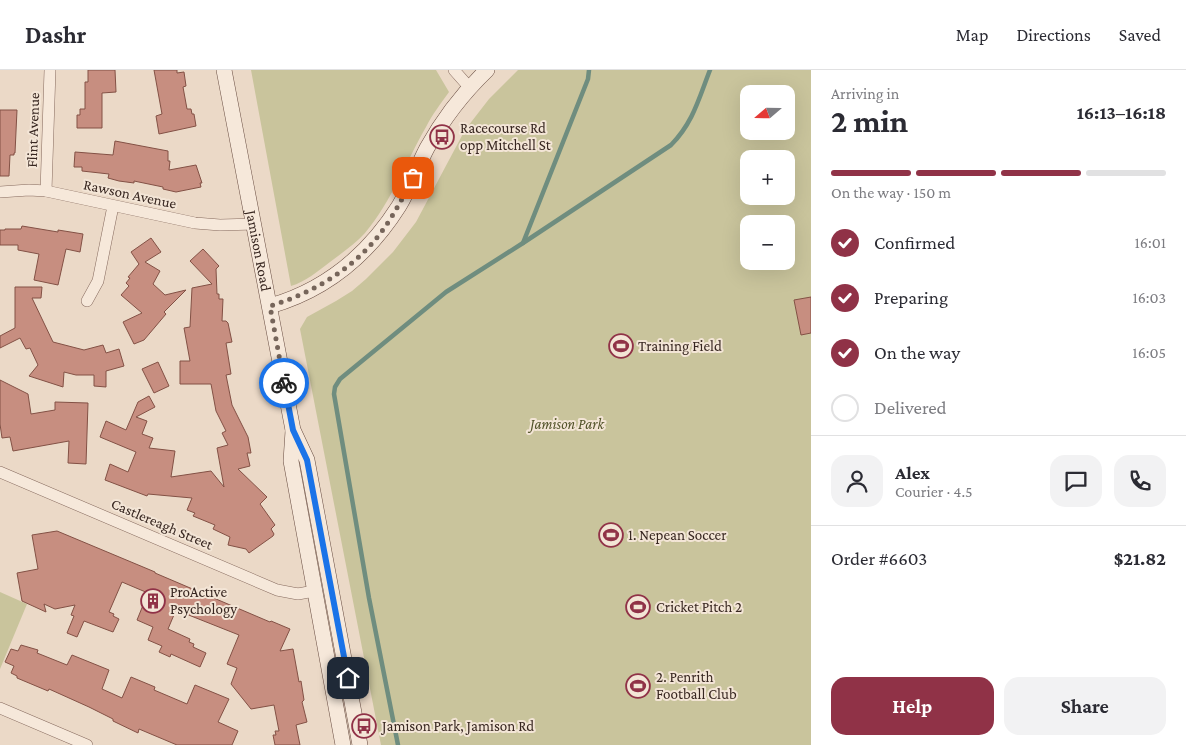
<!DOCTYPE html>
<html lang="en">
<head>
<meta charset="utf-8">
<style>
	:root { --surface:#fff; --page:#f2f2f3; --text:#2b2b33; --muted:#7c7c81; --line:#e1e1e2; --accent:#903247 }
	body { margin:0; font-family:"Crimson Pro",serif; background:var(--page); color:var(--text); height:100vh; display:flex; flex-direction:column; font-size:19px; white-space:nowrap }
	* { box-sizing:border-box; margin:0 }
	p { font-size:16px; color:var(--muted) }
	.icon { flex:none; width:28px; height:28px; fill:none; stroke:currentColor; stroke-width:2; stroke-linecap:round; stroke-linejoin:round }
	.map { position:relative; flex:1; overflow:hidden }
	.sheet { display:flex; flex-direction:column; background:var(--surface); width:375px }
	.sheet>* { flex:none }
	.needle { width:32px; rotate:250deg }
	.controls { position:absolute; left:740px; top:15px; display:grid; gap:10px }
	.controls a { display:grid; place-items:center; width:55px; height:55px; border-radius:10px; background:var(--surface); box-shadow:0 5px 20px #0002; font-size:25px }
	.pin { position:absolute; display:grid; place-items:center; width:42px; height:42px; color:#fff; margin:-21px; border-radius:10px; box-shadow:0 2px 8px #0006 }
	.courier { position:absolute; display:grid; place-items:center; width:50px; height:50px; margin:-25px; border:4px solid #1a73e8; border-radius:50%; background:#fff; color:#222; box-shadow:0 1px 6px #0007 }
	.overview em { font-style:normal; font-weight:700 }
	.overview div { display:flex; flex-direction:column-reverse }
	.overview { display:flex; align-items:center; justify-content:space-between; height:85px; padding:0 20px }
	h1 { font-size:32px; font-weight:700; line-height:38px }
	.bar { display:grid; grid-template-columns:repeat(4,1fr); gap:8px 5px; align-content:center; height:60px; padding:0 20px }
	.bar i { height:6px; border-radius:4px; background:var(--line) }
	.bar .selected { background:var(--accent) }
	.bar p { grid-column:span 4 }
	.line { display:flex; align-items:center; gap:12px; padding:0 20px; border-top:1px solid var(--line) }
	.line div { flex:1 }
	.round { display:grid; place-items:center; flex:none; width:52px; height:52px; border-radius:15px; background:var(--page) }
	ol { padding:0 20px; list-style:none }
	li { display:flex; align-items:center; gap:15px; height:55px }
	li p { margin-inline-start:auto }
	li .icon { padding:5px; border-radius:50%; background:var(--accent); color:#fff; stroke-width:4 }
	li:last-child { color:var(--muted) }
	li i { width:28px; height:28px; border:2px solid var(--line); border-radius:50% }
	.cta { display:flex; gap:10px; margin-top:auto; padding:10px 20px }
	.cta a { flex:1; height:58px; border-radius:15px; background:var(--accent); color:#fff; font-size:20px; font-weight:700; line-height:58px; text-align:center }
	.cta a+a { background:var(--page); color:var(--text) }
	header { display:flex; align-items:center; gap:30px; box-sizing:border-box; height:70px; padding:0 25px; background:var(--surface); border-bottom:1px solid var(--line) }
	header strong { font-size:24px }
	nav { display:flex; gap:28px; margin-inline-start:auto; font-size:18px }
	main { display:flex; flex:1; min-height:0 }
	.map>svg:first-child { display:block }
</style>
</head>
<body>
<header>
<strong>Dashr</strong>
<nav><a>Map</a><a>Directions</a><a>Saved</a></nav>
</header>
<main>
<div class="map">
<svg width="811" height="675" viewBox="0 0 811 675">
	<rect width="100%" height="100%" fill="#ebd9c7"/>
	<g fill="#c9c49c" fill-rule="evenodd">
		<path d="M 251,0 L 436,0 L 449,22 C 441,33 432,45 426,57 C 406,92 391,132 365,163 C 355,174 342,183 330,192 C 318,201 305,212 291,216 Z"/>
		<path d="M 518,0 L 811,0 L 811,675 L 381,675 L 300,259 L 307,247 L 336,231 L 352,221 L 366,209 L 393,182 L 416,152 L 465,60 L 489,29 ZM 749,24 L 786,24 L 786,61 L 749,61 ZM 749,89 L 786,89 L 786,126 L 749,126 ZM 749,154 L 786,154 L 786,191 L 749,191 Z"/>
		<path d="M 0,522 L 27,534 L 0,599 Z"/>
	</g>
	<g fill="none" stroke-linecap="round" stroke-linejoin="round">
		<g stroke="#6f8d7f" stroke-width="4.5">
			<path d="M 523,173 L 588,9 L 589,0"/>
			<path d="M 398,675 L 369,528 L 334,324 L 335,317 L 340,309 L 446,222 L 523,173 L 671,75 C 693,53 699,28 710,0"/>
		</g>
	</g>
	<g fill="#c78e80" stroke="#835145">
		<path d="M 88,0 L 115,0 L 116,22 L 102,23 L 102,58 L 77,58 L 77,45 L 80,45 L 80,39 L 85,39 L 85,12 L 88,12 Z"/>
		<path d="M 154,0 L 177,0 L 177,3 L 184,2 L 186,16 L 183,17 L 187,39 L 191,39 L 192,44 L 194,44 L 196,56 L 159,64 L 156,46 L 162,44 Z"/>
		<path d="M 0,40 L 17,40 L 15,83 L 14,83 L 14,85 L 10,85 L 9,106 L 0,106 Z"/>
		<path d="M 115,71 L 168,81 L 168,91 L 170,91 L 169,100 L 196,95 L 202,113 L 200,113 L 201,117 L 176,122 L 163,119 L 163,117 L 134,111 L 134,113 L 119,111 L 108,108 L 109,104 L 82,101 L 82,97 L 74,97 L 75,82 L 113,85 Z"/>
		<path d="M 22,156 L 58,162 L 58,160 L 83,164 L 80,182 L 66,179 L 58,215 L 34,210 L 39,184 L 18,180 L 18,175 L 0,175 L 0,160 L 5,160 L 5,159 L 21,159 Z"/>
		<path d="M 151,168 L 161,182 L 145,192 L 160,201 L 153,214 L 165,225 L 186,220 L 164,242 L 166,244 L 144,270 L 134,274 L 123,252 L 142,243 L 121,225 L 129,216 L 126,213 L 130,208 L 128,207 L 139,194 L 131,182 Z"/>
		<path d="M 203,179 L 219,196 L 216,199 L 217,224 L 219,224 L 219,229 L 223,229 L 222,251 L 226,251 L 228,253 L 232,272 L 226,273 L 231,304 L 226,305 L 232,335 L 248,367 L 251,383 L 247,383 L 250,396 L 238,399 L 267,427 L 260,434 L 275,455 L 271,459 L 274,464 L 273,466 L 249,483 L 246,479 L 228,475 L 230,467 L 213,459 L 215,455 L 193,446 L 195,443 L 187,440 L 192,428 L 148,424 L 147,426 L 105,410 L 110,394 L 128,402 L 136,382 L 100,367 L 106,351 L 126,360 L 138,332 L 149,326 L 155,337 L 136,347 L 147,351 L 142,364 L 153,368 L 149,378 L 175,381 L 171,407 L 211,401 L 224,417 L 217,378 L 228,375 L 222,363 L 226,361 L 216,341 L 211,314 L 180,314 L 180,291 L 190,291 L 184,258 L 190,257 L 192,218 L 212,214 L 190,191 Z"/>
		<path d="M 15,217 L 42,217 L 41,228 L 32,228 L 53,272 L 84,280 L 103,275 L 106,283 L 119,279 L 124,296 L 106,301 L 106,317 L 94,316 L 94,305 L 76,305 L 64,302 L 63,317 L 29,306 L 38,295 L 30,278 L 26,279 L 20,268 L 0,278 L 0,266 L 15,258 Z"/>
		<path d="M 811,227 L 811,263 L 801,265 L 794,230 Z"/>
		<path d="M 158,292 L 169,316 L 154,323 L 142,299 Z"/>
		<path d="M 0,310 L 28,324 L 31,344 L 55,340 L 55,332 L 88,333 L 86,394 L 68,393 L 69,371 L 13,381 L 10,367 L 2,368 L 0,354 Z"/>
		<path d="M 57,461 L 155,502 L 155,503 L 270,552 L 271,551 L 290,559 L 280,581 L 293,579 L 299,612 L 301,611 L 304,630 L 302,632 L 307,652 L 296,655 L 300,675 L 275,675 L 273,665 L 276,665 L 275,661 L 279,661 L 274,635 L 251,639 L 231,614 L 237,598 L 227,594 L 239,565 L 176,540 L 168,559 L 190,569 L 189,572 L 194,574 L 193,577 L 206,583 L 200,597 L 171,584 L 170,587 L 159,582 L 162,576 L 148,570 L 153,557 L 137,550 L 148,523 L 122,512 L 109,542 L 114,544 L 113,546 L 119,549 L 113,562 L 84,551 L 77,567 L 67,563 L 74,546 L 71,545 L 75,535 L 55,539 L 44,534 L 46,542 L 22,531 L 17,503 L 38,499 L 32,465 Z"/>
		<path d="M 21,575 L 38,580 L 37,583 L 67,595 L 72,585 L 109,600 L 102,619 L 122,628 L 131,607 L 155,617 L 154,620 L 187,634 L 195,615 L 229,629 L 218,652 L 238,661 L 232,675 L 177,675 L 139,659 L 138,663 L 113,651 L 113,649 L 89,637 L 49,619 L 48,621 L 17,608 L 17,606 L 11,603 L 14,596 L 5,592 L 11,579 L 18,581 Z"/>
	</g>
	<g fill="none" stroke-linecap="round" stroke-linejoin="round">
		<g stroke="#866a5e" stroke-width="12">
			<g id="street">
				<path d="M 454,0 L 469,17"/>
				<path d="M 46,121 L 50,0"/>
				<path d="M 0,122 L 29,120 L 46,121 L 195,153 L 220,155 L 255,154"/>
				<path d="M 87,231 L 98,211 L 113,136"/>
				<path d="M 0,402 L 277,520 L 298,524 L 314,521"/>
				<path d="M 0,638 L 87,675"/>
			</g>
		</g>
		<g stroke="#684c41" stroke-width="16">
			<g id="secondary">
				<path id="s1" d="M 224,0 L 293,360 L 307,390 L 360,675"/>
				<path d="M 270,236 C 326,220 368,185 399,136 C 410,118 417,97 427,78 C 443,49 463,23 487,0"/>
				<path d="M 293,361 L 291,391 L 343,675"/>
			</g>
		</g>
		<use href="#street" stroke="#f6e8da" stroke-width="11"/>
		<use href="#secondary" stroke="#f6e8da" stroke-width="15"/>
	</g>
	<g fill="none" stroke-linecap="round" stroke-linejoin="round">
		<path stroke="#76655a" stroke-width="5" stroke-dasharray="0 9" d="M 284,313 L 270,236 C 310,224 348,202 375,170 C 391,151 402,129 413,108"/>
		<path stroke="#1a73e8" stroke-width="6" d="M 284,313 L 293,360 L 307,390 L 348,608"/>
	</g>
	<defs>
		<g id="bus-ring" transform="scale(1.25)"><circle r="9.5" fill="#f3e5d6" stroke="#903247" stroke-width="1.5"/><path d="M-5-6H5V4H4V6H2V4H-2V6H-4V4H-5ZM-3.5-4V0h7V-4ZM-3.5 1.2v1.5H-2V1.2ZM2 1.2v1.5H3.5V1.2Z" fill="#903247"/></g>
		<g id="stadium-ring" transform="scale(1.25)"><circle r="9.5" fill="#f3e5d6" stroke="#903247" stroke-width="1.5"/><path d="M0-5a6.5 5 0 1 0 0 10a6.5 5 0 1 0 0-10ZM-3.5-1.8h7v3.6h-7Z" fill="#903247"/></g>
		<g id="building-ring" transform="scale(1.25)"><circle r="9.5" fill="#f3e5d6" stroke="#903247" stroke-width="1.5"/><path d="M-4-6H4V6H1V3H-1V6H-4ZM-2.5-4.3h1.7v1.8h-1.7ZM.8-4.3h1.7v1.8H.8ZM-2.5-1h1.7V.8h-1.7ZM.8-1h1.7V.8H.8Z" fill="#903247"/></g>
	</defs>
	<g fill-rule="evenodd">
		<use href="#bus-ring" x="442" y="67"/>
		<use href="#stadium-ring" x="621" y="276"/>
		<use href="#stadium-ring" x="611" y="465"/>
		<use href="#building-ring" x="153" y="531"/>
		<use href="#stadium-ring" x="638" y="537"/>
		<use href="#stadium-ring" x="638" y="616"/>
		<use href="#bus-ring" x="364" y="656"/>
	</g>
	<g text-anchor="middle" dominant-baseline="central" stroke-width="4" stroke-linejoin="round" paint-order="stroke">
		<g font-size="15" fill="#372620" stroke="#f3e5d6" text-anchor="start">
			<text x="460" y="58">Racecourse Rd<tspan x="460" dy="17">opp Mitchell St</tspan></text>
			<text x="638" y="276">Training Field</text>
			<text x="628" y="465">1. Nepean Soccer</text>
			<text x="170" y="522">ProActive<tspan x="170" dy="17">Psychology</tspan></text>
			<text x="656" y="537">Cricket Pitch 2</text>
			<text x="656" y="607">2. Penrith<tspan x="656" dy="17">Football Club</tspan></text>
			<text x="382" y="656">Jamison Park, Jamison Rd</text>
		</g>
		<g font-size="15" fill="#372620" stroke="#f3e5d6">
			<text transform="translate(33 60) rotate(-88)">Flint Avenue</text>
			<text transform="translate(130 124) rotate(12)">Rawson Avenue</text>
			<text stroke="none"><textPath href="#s1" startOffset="184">Jamison Road</textPath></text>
			<text transform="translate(162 454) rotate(23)">Castlereagh Street</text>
		</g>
		<g font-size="15" font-style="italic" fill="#515228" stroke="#f3e5d6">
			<text x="567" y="354">Jamison Park</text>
		</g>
	</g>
</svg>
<div class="controls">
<a><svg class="needle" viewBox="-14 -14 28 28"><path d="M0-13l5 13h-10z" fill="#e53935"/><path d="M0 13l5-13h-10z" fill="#7c7c81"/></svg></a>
<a>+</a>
<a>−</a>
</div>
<div class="pin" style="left:413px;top:108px;background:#ea580c"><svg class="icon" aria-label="bag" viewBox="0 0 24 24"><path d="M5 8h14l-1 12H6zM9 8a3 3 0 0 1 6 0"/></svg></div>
<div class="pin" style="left:348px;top:608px;background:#1f2937"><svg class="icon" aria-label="home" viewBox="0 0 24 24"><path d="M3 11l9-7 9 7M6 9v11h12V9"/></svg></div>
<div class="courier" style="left:284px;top:313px"><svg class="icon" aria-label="bike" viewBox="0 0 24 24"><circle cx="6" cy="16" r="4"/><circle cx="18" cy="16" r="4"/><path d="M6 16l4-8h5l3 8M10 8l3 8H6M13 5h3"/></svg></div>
</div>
<section class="sheet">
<div class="overview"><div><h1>2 min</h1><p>Arriving in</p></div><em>16:13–16:18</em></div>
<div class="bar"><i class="selected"></i><i class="selected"></i><i class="selected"></i><i></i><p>On the way · 150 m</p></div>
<ol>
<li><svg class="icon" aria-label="check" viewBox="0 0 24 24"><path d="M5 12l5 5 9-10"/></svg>Confirmed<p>16:01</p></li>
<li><svg class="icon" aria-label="check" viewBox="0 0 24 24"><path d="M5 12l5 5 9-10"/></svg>Preparing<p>16:03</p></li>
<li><svg class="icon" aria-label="check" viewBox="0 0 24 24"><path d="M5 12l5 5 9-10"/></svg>On the way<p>16:05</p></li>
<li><i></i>Delivered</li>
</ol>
<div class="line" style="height:90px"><a class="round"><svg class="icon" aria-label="person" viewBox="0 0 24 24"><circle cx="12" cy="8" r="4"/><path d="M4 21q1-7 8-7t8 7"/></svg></a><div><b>Alex</b><p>Courier · 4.5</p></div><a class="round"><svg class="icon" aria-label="chat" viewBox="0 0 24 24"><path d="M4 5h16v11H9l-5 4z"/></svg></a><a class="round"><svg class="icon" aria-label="phone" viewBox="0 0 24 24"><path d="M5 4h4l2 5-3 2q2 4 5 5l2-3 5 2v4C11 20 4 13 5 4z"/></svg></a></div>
<div class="line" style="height:65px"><div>Order #6603</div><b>$21.82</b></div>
<div class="cta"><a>Help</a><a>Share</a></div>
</section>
</main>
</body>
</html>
